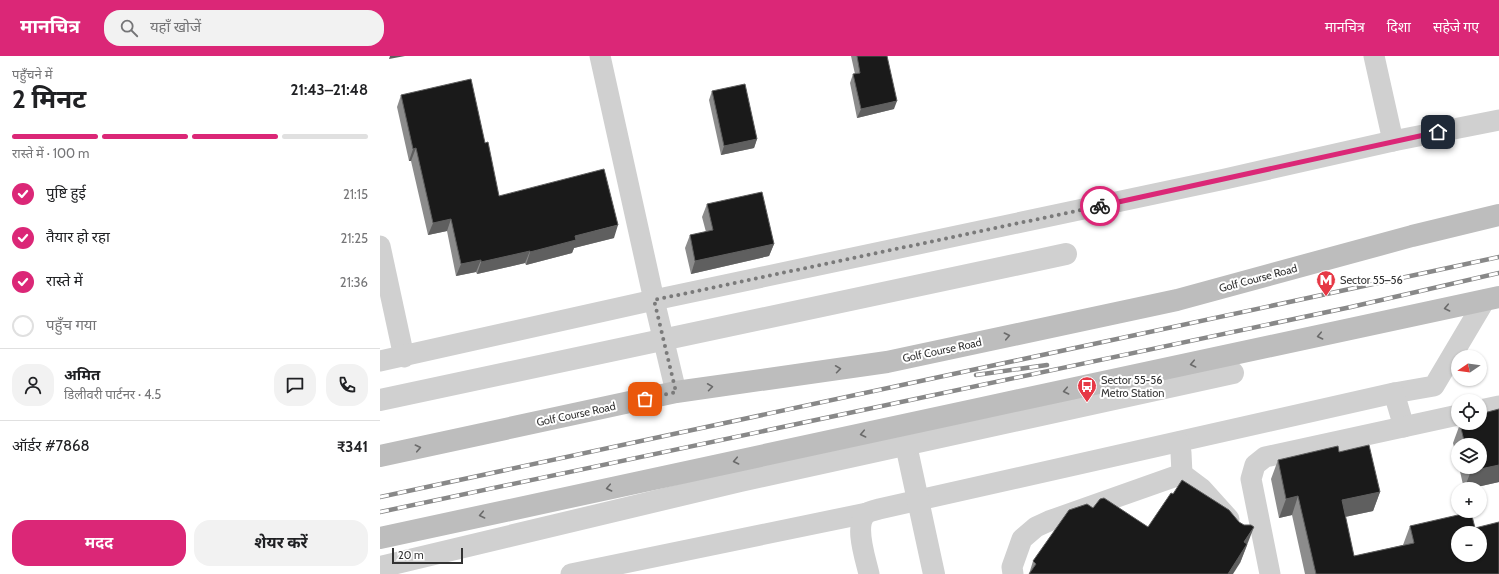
<!DOCTYPE html>
<html lang="hi">
<head>
<meta charset="utf-8">
<style>
	:root { --surface:#fff; --page:#f2f2f2; --text:#202124; --muted:#757577; --line:#e0e0e0; --accent:#db2777 }
	body { margin:0; font-family:Cabin,"Noto Sans Devanagari",sans-serif; background:var(--page); color:var(--text); height:100vh; display:flex; flex-direction:column; font-size:15px; white-space:nowrap }
	* { box-sizing:border-box; margin:0 }
	p { font-size:13px; color:var(--muted) }
	.icon { flex:none; width:22px; height:22px; fill:none; stroke:currentColor; stroke-width:2; stroke-linecap:round; stroke-linejoin:round }
	.map { position:relative; flex:1; overflow:hidden }
	.sheet { display:flex; flex-direction:column; background:var(--surface); width:380px }
	.sheet>* { flex:none }
	.needle { width:26px; rotate:257deg }
	.buttons { position:absolute; left:1071px; top:294px; display:grid; gap:8px }
	.buttons a { display:grid; place-items:center; width:36px; height:36px; border-radius:50%; background:var(--surface); box-shadow:0 1px 3px #0004; font-size:20px }
	.scale { position:absolute; left:12px; bottom:10px; width:71px; box-sizing:border-box; padding-left:4px; border:2px solid #333; border-top:0; font-size:11px; line-height:14px; white-space:nowrap; color:#333; -webkit-text-stroke:3px #fff; paint-order:stroke }
	.pin { position:absolute; display:grid; place-items:center; width:34px; height:34px; color:#fff; margin:-17px; border-radius:8px; box-shadow:0 2px 6px #0006 }
	.courier { position:absolute; display:grid; place-items:center; width:40px; height:40px; margin:-20px; border:3px solid #db2777; border-radius:50%; background:#fff; color:#222; box-shadow:0 1px 5px #0007 }
	.overview em { font-style:normal; font-weight:700 }
	.overview div { display:flex; flex-direction:column-reverse }
	.overview { display:flex; align-items:center; justify-content:space-between; height:68px; padding:0 12px }
	h1 { font-size:26px; font-weight:700; line-height:30px }
	.bar { display:grid; grid-template-columns:repeat(4,1fr); gap:6px 4px; align-content:center; height:48px; padding:0 12px }
	.bar i { height:5px; border-radius:3px; background:var(--line) }
	.bar .on { background:var(--accent) }
	.bar p { grid-column:span 4 }
	.line { display:flex; align-items:center; gap:10px; padding:0 12px; border-top:1px solid var(--line) }
	.line div { flex:1 }
	.round { display:grid; place-items:center; flex:none; width:42px; height:42px; border-radius:16px; background:var(--page) }
	ol { padding:0 12px; list-style:none }
	li { display:flex; align-items:center; gap:12px; height:44px }
	li p { margin-inline-start:auto }
	li .icon { padding:4px; border-radius:50%; background:var(--accent); color:#fff; stroke-width:4 }
	li:last-child { color:var(--muted) }
	li i { width:22px; height:22px; border:2px solid var(--line); border-radius:50% }
	.cta { display:flex; gap:8px; margin-top:auto; padding:8px 12px }
	.cta a { flex:1; height:46px; border-radius:16px; background:var(--accent); color:#fff; font-size:16px; font-weight:700; line-height:46px; text-align:center }
	.cta a+a { background:var(--page); color:var(--text) }
	header { display:flex; align-items:center; gap:24px; box-sizing:border-box; height:56px; padding:0 20px; background:var(--accent); color:#fff }
	header strong { font-size:19px }
	nav { display:flex; gap:22px; margin-inline-start:auto; font-size:14px }
	.search { width:280px; height:36px; background:var(--page); display:flex; align-items:center; gap:10px; box-sizing:border-box; padding:0 14px; border-radius:16px; color:var(--muted); font-size:15px }
	main { display:flex; flex:1; min-height:0 }
	.map>svg:first-child { display:block }
</style>
</head>
<body>
<header>
<strong>मानचित्र</strong>
<div class="search"><svg class="icon" aria-label="search" viewBox="0 0 24 24"><circle cx="10" cy="10" r="6"/><path d="M15 15l6 6"/></svg>यहाँ खोजें</div>
<nav><a>मानचित्र</a><a>दिशा</a><a>सहेजे गए</a></nav>
</header>
<main>
<section class="sheet">
<div class="overview"><div><h1>2 मिनट</h1><p>पहुँचने में</p></div><em>21:43–21:48</em></div>
<div class="bar"><i class="on"></i><i class="on"></i><i class="on"></i><i></i><p>रास्ते में · 100 m</p></div>
<ol>
<li><svg class="icon" aria-label="check" viewBox="0 0 24 24"><path d="M5 12l5 5 9-10"/></svg>पुष्टि हुई<p>21:15</p></li>
<li><svg class="icon" aria-label="check" viewBox="0 0 24 24"><path d="M5 12l5 5 9-10"/></svg>तैयार हो रहा<p>21:25</p></li>
<li><svg class="icon" aria-label="check" viewBox="0 0 24 24"><path d="M5 12l5 5 9-10"/></svg>रास्ते में<p>21:36</p></li>
<li><i></i>पहुँच गया</li>
</ol>
<div class="line" style="height:72px"><a class="round"><svg class="icon" aria-label="person" viewBox="0 0 24 24"><circle cx="12" cy="8" r="4"/><path d="M4 21q1-7 8-7t8 7"/></svg></a><div><b>अमित</b><p>डिलीवरी पार्टनर · 4.5</p></div><a class="round"><svg class="icon" aria-label="chat" viewBox="0 0 24 24"><path d="M4 5h16v11H9l-5 4z"/></svg></a><a class="round"><svg class="icon" aria-label="phone" viewBox="0 0 24 24"><path d="M5 4h4l2 5-3 2q2 4 5 5l2-3 5 2v4C11 20 4 13 5 4z"/></svg></a></div>
<div class="line" style="height:52px"><div>ऑर्डर #7868</div><b>₹341</b></div>
<div class="cta"><a>मदद</a><a>शेयर करें</a></div>
</section>
<div class="map">
<svg width="1119" height="518" viewBox="0 0 1119 518">
	<rect width="100%" height="100%" fill="#fff"/>
	<g fill="none" stroke-linecap="round" stroke-linejoin="round">
		<g stroke="#d0d0d0" stroke-width="21">
			<path d="M 220,0 L 274,244 L 296,336"/>
			<path d="M 994,0 L 1013,85"/>
			<path d="M 0,190 L 24,301"/>
			<path d="M 0,305 L 274,244 L 845,123 L 1013,85 L 1119,64"/>
			<path d="M 1014,337 L 1054,330 L 1105,244"/>
			<path d="M 1100,354 L 1119,350"/>
			<path d="M 802,418 L 822,433 L 849,463"/>
			<path d="M 191,518 L 487,457"/>
			<path d="M 489,518 C 486,504 473,468 487,457 C 490,455 495,454 499,453 L 1014,337 L 1024,371"/>
			<path d="M 633,518 L 632,511 L 642,483 L 656,471 L 669,465 L 802,418 L 801,397 L 799,386"/>
			<path d="M 890,518 L 871,423 L 875,409 L 885,401 L 1078,359"/>
		</g>
		<g stroke="#d0d0d0" stroke-width="22">
			<path d="M 0,344 L 686,198"/>
			<path d="M 523,375 L 554,518"/>
			<path d="M 0,511 L 360,425 L 853,317"/>
		</g>
		<g stroke="#bdbdbd" stroke-width="22">
			<path d="M 0,400 L 296,336 L 507,306 L 797,244 L 1032,180 L 1119,159"/>
			<path d="M 0,482 C 373,399 746,323 1119,241"/>
		</g>
		<g stroke="#888" stroke-width="4.5">
			<g id="rail">
				<path d="M 596,319 L 667,309"/>
				<path d="M 0,441 L 1119,201"/>
				<path d="M 0,456 L 971,251 L 1119,217"/>
			</g>
		</g>
		<use href="#rail" stroke="#fff" stroke-width="3" stroke-dasharray="9" stroke-linecap="butt"/>
	</g>
	<g fill="#8c8c8c">
		<path d="M 471,0 L 507,0 L 514,53 L 477,62 L 470,27 L 473,18 L 475,18 Z"/>
		<path d="M 332,35 L 377,83 L 374,92 L 341,99 L 329,44 Z"/>
		<path d="M 21,39 L 105,87 L 119,140 L 234,182 L 194,192 L 192,197 L 146,209 L 145,207 L 97,218 L 96,216 L 76,220 L 67,175 L 48,179 L 31,105 L 29,105 L 17,51 Z"/>
		<path d="M 327,148 L 394,188 L 389,200 L 311,218 L 305,192 L 310,179 L 326,176 L 322,161 Z"/>
		<path d="M 1119,353 L 1119,426 L 1088,433 L 1084,433 L 1079,411 L 1100,411 L 1100,389 L 1078,389 L 1078,408 L 1073,387 L 1080,368 L 1084,367 L 1100,367 L 1100,358 Z"/>
		<path d="M 959,396 L 1000,436 L 993,455 L 965,461 L 974,500 L 1023,489 L 1030,470 L 1095,472 L 1119,518 L 925,518 L 912,459 L 899,462 L 891,423 L 898,404 Z"/>
		<path d="M 713,452 L 768,471 L 867,489 L 866,492 L 860,507 L 649,518 L 653,505 Z"/>
	</g>
	<g fill="#5f5f5f">
		<path d="M 10,0 L 25,0 L 9,3 Z"/>
		<path d="M 517,45 L 514,53 L 477,62 L 481,53 Z"/>
		<path d="M 377,83 L 374,92 L 341,99 L 344,90 Z"/>
		<path d="M 36,92 L 31,105 L 29,105 L 33,93 Z"/>
		<path d="M 71,163 L 67,175 L 48,179 L 53,167 Z"/>
		<path d="M 238,169 L 234,182 L 194,192 L 192,197 L 146,209 L 150,196 L 195,180 Z"/>
		<path d="M 394,188 L 389,200 L 311,218 L 315,205 Z"/>
		<path d="M 150,195 L 145,207 L 97,218 L 101,206 Z"/>
		<path d="M 101,204 L 96,216 L 76,220 L 81,208 Z"/>
		<path d="M 1119,409 L 1119,426 L 1088,433 L 1084,433 L 1091,415 Z"/>
		<path d="M 1000,436 L 993,455 L 955,463 L 962,444 Z"/>
		<path d="M 918,440 L 912,459 L 899,462 L 906,443 Z"/>
		<path d="M 874,471 L 860,507 L 853,518 L 848,518 L 864,486 Z"/>
	</g>
	<g fill="#1a1a1a" stroke="#5f5f5f" fill-rule="evenodd">
		<path d="M 477,0 L 507,0 L 517,45 L 481,53 L 473,18 L 480,17 Z"/>
		<path d="M 91,23 L 105,87 L 108,86 L 119,140 L 224,113 L 238,169 L 195,180 L 196,184 L 150,196 L 150,195 L 101,206 L 101,204 L 81,208 L 71,163 L 53,167 L 36,92 L 33,93 L 21,39 Z"/>
		<path d="M 365,28 L 377,83 L 344,90 L 332,35 Z"/>
		<path d="M 382,136 L 394,188 L 315,205 L 310,179 L 333,174 L 327,148 Z"/>
		<path d="M 1119,353 L 1119,409 L 1091,415 L 1090,411 L 1100,411 L 1100,389 L 1085,389 L 1080,368 L 1084,367 L 1100,367 L 1100,364 L 1101,363 L 1100,358 Z"/>
		<path d="M 989,389 L 1000,436 L 962,444 L 974,500 L 1034,487 L 1030,470 L 1091,456 L 1095,472 L 1119,466 L 1119,518 L 936,518 L 918,440 L 906,443 L 898,404 L 958,390 L 959,396 ZM 1078,477 L 1100,477 L 1100,499 L 1078,499 Z"/>
		<path d="M 802,424 L 849,454 L 859,466 L 864,469 L 871,469 L 874,471 L 864,486 L 867,488 L 848,518 L 649,518 L 656,508 L 653,505 L 689,454 L 707,448 L 713,452 L 720,443 L 724,442 L 768,471 L 791,437 L 793,438 Z"/>
	</g>
	<defs><path id="oneway-chevron" d="M-2-3.5L2.5 0L-2 3.5" fill="none" stroke-width="1.6" stroke-linecap="round" stroke-linejoin="round"/></defs>
	<g stroke="#6a6a6a">
		<use href="#oneway-chevron" transform="translate(1067 252) rotate(168)"/>
		<use href="#oneway-chevron" transform="translate(627 280) rotate(-12)"/>
		<use href="#oneway-chevron" transform="translate(940 280) rotate(168)"/>
		<use href="#oneway-chevron" transform="translate(813 308) rotate(168)"/>
		<use href="#oneway-chevron" transform="translate(458 313) rotate(-8)"/>
		<use href="#oneway-chevron" transform="translate(330 331) rotate(-8)"/>
		<use href="#oneway-chevron" transform="translate(686 335) rotate(168)"/>
		<use href="#oneway-chevron" transform="translate(483 378) rotate(168)"/>
		<use href="#oneway-chevron" transform="translate(38 392) rotate(-12)"/>
		<use href="#oneway-chevron" transform="translate(356 405) rotate(168)"/>
		<use href="#oneway-chevron" transform="translate(229 432) rotate(168)"/>
		<use href="#oneway-chevron" transform="translate(102 459) rotate(168)"/>
	</g>
	<g fill="none" stroke-linecap="round" stroke-linejoin="round">
		<path stroke="#7a7a7a" stroke-width="4" stroke-dasharray="0 7.2" d="M 265,343 L 296,336 L 274,244 L 720,150"/>
		<path stroke="#db2777" stroke-width="5" d="M 720,150 L 1058,76"/>
	</g>
	<defs>
		<g id="metro-pin" transform="scale(1)"><path d="M0 17L-7.5 6A9.5 9.5 0 1 1 7.5 6Z" fill="#e63946" stroke="#fff"/><path d="M-5.5 5V-5H-3L0 0L3-5H5.5V5H3V-.5L0 4L-3-.5V5Z" fill="#fff"/></g>
		<g id="bus-pin" transform="scale(1)"><path d="M0 17L-7.5 6A9.5 9.5 0 1 1 7.5 6Z" fill="#e63946" stroke="#fff"/><path d="M-5-6H5V4H4V6H2V4H-2V6H-4V4H-5ZM-3.5-4V0h7V-4ZM-3.5 1.2v1.5H-2V1.2ZM2 1.2v1.5H3.5V1.2Z" fill="#fff"/></g>
	</defs>
	<g fill-rule="evenodd">
		<use href="#metro-pin" x="946" y="224"/>
		<use href="#bus-pin" x="707" y="330"/>
	</g>
	<g text-anchor="middle" dominant-baseline="central" stroke-width="4" stroke-linejoin="round" paint-order="stroke">
		<g font-size="11" fill="#333" stroke="#fff">
			<text transform="translate(878 222) rotate(-15)">Golf Course Road</text>
			<text transform="translate(562 294) rotate(-12)">Golf Course Road</text>
			<text transform="translate(196 358) rotate(-12)">Golf Course Road</text>
		</g>
		<g font-size="11" fill="#333" stroke="#fff" text-anchor="start">
			<text x="960" y="224">Sector 55–56</text>
			<text x="721" y="324">Sector 55-56<tspan x="721" dy="13">Metro Station</tspan></text>
		</g>
	</g>
</svg>
<div class="buttons">
<a><svg class="needle" viewBox="-14 -14 28 28"><path d="M0-13l5 13h-10z" fill="#e53935"/><path d="M0 13l5-13h-10z" fill="#757577"/></svg></a>
<a><svg class="icon" aria-label="locate" viewBox="0 0 24 24"><circle cx="12" cy="12" r="6"/><path d="M12 2v4M12 18v4M2 12h4M18 12h4"/></svg></a>
<a><svg class="icon" aria-label="layers" viewBox="0 0 24 24"><path d="M12 4l9 5-9 5-9-5zM3 14l9 5 9-5"/></svg></a>
<a>+</a>
<a>−</a>
</div>
<div class="scale">20 m</div>
<div class="pin" style="left:265px;top:343px;background:#ea580c"><svg class="icon" aria-label="bag" viewBox="0 0 24 24"><path d="M5 8h14l-1 12H6zM9 8a3 3 0 0 1 6 0"/></svg></div>
<div class="pin" style="left:1058px;top:76px;background:#1f2937"><svg class="icon" aria-label="home" viewBox="0 0 24 24"><path d="M3 11l9-7 9 7M6 9v11h12V9"/></svg></div>
<div class="courier" style="left:720px;top:150px"><svg class="icon" aria-label="bike" viewBox="0 0 24 24"><circle cx="6" cy="16" r="4"/><circle cx="18" cy="16" r="4"/><path d="M6 16l4-8h5l3 8M10 8l3 8H6M13 5h3"/></svg></div>
</div>
</main>
</body>
</html>
